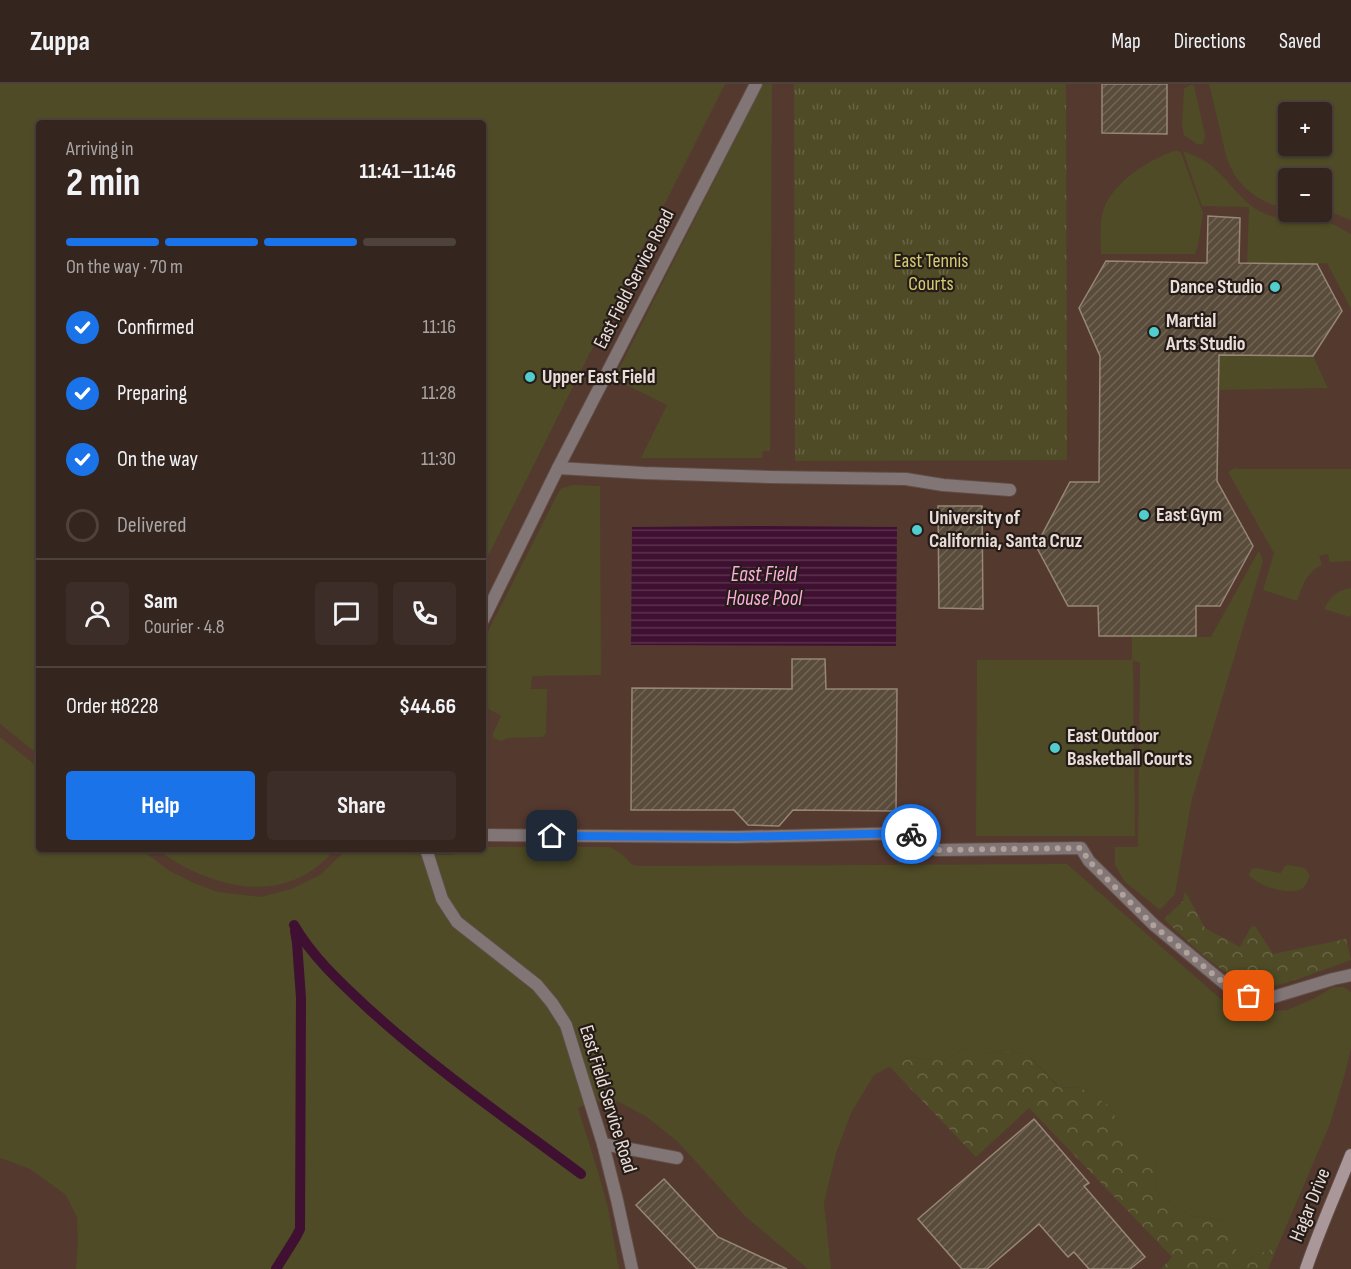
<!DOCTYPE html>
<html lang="en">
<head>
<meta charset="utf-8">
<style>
	:root { --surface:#34251f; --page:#3c2d28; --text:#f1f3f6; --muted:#a9a5a4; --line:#4e423d; --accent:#1a73e8 }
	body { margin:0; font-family:"Sofia Sans Condensed",sans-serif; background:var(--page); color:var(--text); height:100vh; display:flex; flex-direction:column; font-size:22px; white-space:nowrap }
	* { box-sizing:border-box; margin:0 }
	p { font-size:20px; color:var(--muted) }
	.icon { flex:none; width:33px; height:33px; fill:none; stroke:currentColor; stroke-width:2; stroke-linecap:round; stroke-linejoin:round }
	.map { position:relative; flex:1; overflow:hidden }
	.side { position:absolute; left:36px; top:36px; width:450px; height:732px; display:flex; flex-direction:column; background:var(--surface); border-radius:6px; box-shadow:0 2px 4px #0004,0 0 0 2px var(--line) }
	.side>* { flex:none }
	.tools { position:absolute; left:1278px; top:18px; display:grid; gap:12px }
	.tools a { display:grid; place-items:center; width:54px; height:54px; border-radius:6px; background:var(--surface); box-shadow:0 2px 4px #0004,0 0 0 2px var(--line); font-size:30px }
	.pin { position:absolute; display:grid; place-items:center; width:51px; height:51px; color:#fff; margin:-26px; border-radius:12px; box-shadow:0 3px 9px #0006 }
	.courier { position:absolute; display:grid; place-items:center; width:60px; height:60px; margin:-30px; border:4px solid #1a73e8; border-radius:50%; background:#fff; color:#222; box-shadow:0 2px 8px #0007 }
	.head em { font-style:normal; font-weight:700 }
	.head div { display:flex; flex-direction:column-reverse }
	.head { display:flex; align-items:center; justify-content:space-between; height:102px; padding:0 30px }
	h1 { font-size:39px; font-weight:700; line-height:45px }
	.bar { display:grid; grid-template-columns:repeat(4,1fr); gap:9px 6px; align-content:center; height:72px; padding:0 30px }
	.bar i { height:8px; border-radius:4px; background:var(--line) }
	.bar .current { background:var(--accent) }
	.bar p { grid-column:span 4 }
	.line { display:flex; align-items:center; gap:15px; padding:0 30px; border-top:2px solid var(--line) }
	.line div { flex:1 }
	.round { display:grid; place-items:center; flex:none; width:63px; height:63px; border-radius:6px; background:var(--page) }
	ol { padding:0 30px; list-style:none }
	li { display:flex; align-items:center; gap:18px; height:66px }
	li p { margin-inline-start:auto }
	li .icon { padding:6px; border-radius:50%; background:var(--accent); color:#fff; stroke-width:4 }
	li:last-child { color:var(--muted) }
	li i { width:33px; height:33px; border:3px solid var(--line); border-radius:50% }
	.cta { display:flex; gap:12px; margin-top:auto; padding:12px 30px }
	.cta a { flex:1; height:69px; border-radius:6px; background:var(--accent); color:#fff; font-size:24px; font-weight:700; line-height:69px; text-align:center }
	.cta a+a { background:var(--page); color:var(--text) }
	header { display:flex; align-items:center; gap:36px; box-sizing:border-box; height:84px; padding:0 30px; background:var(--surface); border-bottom:2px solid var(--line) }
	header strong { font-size:28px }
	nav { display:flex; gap:33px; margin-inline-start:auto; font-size:21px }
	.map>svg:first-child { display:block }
</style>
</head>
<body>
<header>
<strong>Zuppa</strong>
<nav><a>Map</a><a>Directions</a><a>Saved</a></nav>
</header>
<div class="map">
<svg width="1351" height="1185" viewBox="0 0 1351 1185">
	<defs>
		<pattern id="forest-crowns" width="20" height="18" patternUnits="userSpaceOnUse" patternTransform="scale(1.5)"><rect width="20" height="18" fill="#4e4b26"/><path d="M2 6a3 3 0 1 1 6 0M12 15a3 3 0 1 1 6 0" fill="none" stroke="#686445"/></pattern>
		<pattern id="park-tufts" width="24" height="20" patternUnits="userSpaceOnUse" patternTransform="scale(1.5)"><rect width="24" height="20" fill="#4e4b26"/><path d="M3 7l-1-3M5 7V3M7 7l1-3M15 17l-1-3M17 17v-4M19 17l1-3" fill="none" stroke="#686445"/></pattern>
		<pattern id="water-rules" width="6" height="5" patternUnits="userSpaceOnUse" patternTransform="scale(1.5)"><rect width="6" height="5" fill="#3f1031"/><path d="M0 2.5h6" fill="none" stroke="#5b324e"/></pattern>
		<pattern id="building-hatch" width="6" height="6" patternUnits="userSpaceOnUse" patternTransform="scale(1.5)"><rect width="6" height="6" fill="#5a4c3b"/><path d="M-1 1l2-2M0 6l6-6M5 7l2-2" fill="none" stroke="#726557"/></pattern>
	</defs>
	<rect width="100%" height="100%" fill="#463129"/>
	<path fill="#54392f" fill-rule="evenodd" d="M 0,0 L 1351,0 L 1351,1185 L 0,1185 ZM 1288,28 L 1322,28 L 1322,62 L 1288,62 ZM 39,39 L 483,39 L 483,765 L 39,765 ZM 1288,94 L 1322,94 L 1322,128 L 1288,128 Z"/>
	<g fill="#4e4b26" fill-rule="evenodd">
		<path d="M 0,0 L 725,0 L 483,482 L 483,39 L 39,39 L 39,671 L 0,640 Z"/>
		<path d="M 763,0 L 772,0 L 770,367 L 763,367 L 762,374 L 641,374 L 667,321 L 614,295 Z"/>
		<path d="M 1209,0 L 1351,0 L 1351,136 L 1333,129 L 1307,128 L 1322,128 L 1322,94 L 1288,94 L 1288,125 C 1265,121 1239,105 1230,82 C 1225,71 1223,58 1220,46 C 1216,30 1213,15 1209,0 ZM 1288,28 L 1322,28 L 1322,62 L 1288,62 Z"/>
		<path d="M 1190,1 L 1194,1 L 1205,51 L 1204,57 L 1202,60 L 1197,60 L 1184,51 L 1182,41 L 1184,5 Z"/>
		<path d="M 1174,67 L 1179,67 L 1181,69 L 1203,129 L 1198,162 L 1195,170 L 1101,170 C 1101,156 1099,140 1103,127 C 1112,99 1148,76 1174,67 Z"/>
		<path d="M 1183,67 C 1193,71 1203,75 1212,82 C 1229,96 1242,119 1263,129 C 1282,138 1306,133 1326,138 C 1335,140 1343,146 1351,150 L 1351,225 L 1327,179 L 1318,180 L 1342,227 L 1313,272 L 1328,304 L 1220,306 L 1219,288 L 1099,398 L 1100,273 L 1079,224 L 1106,177 L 1247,179 L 1249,123 L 1202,122 Z"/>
		<path d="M 1235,384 L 1241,385 L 1351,385 L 1351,477 L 1330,478 L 1328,470 L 1319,472 L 1322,481 C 1307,487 1302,503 1297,517 L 1263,506 L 1274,469 L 1228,388 Z"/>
		<path d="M 573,401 L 600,402 L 601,591 L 532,592 L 531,605 L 547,605 L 546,649 L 543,653 L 508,654 L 501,657 L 493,654 L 493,649 L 501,632 L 483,622 L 483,557 L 558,409 L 562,404 Z"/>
		<path d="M 1259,466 L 1263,477 L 1192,715 L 1175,810 L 1160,826 L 1125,798 L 1115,781 L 1115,763 L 1138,763 L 1140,579 L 1133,576 L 1135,752 L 976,752 L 977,576 L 1132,576 L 1132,552 L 1211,553 Z"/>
		<path d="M 1351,504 L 1351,530 L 1350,533 L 1324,525 C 1330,513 1337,506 1351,504 Z"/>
		<path d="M 0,653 L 39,684 L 39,765 L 141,765 L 168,786 L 194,799 L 218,808 L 261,813 L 291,805 L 320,791 L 347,765 L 407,765 L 408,770 L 453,771 L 462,765 L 483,765 L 483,763 L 610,763 L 622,770 L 631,780 L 639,782 L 1067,780 L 1223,917 L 1263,928 L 1287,926 L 1315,914 L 1333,903 L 1344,903 L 1351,908 L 1351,964 L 1346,986 L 1330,1040 L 1277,1164 L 1255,1171 L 1231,1184 L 1223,1136 L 1192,1132 L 1177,1124 L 1157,1107 L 1155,1074 L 1126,1050 L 1108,1021 L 1081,1004 L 1059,1003 L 1028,971 L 1003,966 L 986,970 L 964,964 L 945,977 L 908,973 L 874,991 L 851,1029 L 836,1069 L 824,1119 L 831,1185 L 808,1185 L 746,1133 L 678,1058 L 647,1033 L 617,1017 L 609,1026 L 597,1016 L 578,1024 L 599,1091 L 608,1124 L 619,1185 L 76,1185 L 78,1159 L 77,1133 L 66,1111 L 30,1085 L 0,1074 Z"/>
		<path d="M 156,765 L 335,765 C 286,825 211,805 156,765 Z"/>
		<path d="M 1288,781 L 1305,784 L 1310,791 C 1308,796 1307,800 1303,804 C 1291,813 1258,802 1249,791 L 1252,785 L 1257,784 L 1281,789 L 1284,783 Z"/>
	</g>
	<g fill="url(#forest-crowns)">
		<path d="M 1185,807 L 1205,844 L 1240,863 L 1251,843 L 1255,842 L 1273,870 L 1346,855 L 1351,876 C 1333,882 1274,906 1257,904 C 1231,899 1184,855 1164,835 L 1183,817 Z"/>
		<path d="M 964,964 L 986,970 L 1003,966 L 1028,971 L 1058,1003 L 1081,1004 L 1108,1021 L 1126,1050 L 1155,1074 L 1157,1107 L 1177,1124 L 1192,1132 L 1223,1136 L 1237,1163 L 1231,1184 L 1255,1171 L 1277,1164 L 1268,1185 L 1161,1185 L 1172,1173 L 1029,1024 L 976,1073 L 889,982 L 908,973 L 945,977 Z"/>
	</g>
	<path fill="url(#park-tufts)" d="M 794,0 L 1066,0 L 1067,376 L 795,377 Z"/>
	<path fill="url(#water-rules)" d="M 752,442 L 897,443 L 896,562 L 631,561 L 632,443 Z"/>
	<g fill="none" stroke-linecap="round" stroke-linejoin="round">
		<g stroke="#3f1031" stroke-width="10">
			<path d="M 294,841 C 313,874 342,900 370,926 C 436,986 510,1037 581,1090"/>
			<path d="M 276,1185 L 296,1153 L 300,1145 L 301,914 L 297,859 L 295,847"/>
		</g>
	</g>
	<g fill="url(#building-hatch)" stroke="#978775" stroke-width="1.5">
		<path d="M 1102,0 L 1167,0 L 1167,50 L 1102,49 Z"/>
		<path d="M 1208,132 L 1240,134 L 1239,179 L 1317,180 L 1342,227 L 1313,272 L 1219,271 L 1217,397 L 1253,462 L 1220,522 L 1196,522 L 1196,552 L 1099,552 L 1098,522 L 1068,522 L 1036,462 L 1070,398 L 1099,398 L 1100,272 L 1079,224 L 1106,177 L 1207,179 Z"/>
		<path d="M 938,422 L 982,422 L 983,525 L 939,524 Z"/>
		<path d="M 792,575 L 825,575 L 826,605 L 897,605 L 896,727 L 793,726 L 779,742 L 748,741 L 734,726 L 631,726 L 632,604 L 792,605 Z"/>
		<path d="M 1034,1035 L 1089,1099 L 1084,1102 L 1145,1173 L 1130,1185 L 1089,1185 L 1074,1168 L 1068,1173 L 1039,1140 L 987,1185 L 962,1185 L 918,1135 Z"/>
		<path d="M 664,1095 L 718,1153 L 787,1185 L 697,1185 L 636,1121 Z"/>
	</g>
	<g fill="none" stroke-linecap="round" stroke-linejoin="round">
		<g stroke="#604d45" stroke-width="14">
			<g id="service">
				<path d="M 558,384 L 644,389 L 770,393 L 906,395 L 943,401 L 1010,406"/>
				<path d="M 483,536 L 558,384 L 756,0"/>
				<path d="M 426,765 L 442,815 L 457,838 L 537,901 L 552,919 L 566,941 L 603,1060 L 617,1116 L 632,1185"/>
				<path d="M 603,1060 L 677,1074"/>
			</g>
		</g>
		<g stroke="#604d45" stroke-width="14">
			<path id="minor" d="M 483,751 L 737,753 L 909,749 L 937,766 L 1081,764 L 1089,777 L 1154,841 L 1230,904 L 1242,910 L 1267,915 L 1333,895 L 1351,891"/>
		</g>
		<g stroke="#604d45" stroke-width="14">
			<path id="secondary" d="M 1306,1185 C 1319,1146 1336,1109 1351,1071"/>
		</g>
		<use href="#service" stroke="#817576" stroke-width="12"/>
		<use href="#minor" stroke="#817576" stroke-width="12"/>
		<use href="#secondary" stroke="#aa9799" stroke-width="12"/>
	</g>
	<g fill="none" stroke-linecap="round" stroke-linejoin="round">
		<path stroke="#b1a19b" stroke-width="6" stroke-dasharray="0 10.8" d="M 911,750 L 937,766 L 1081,764 L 1089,777 L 1154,842 L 1230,904 L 1249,912"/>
		<path stroke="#1a73e8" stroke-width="8" d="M 552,752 L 737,753 L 909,749 L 911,750"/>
	</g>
	<g fill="#52cdcd" stroke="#251c18" stroke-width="2">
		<circle cx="1275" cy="203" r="6"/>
		<circle cx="1154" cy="248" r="6"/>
		<circle cx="530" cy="293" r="6"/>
		<circle cx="1144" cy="431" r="6"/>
		<circle cx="917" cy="446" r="6"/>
		<circle cx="1055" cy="664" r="6"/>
	</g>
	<g text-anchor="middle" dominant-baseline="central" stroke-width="4.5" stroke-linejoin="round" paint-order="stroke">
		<g font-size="20" fill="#d5cc71" stroke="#251c18">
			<text x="931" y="177">East Tennis<tspan x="931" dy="23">Courts</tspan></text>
		</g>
		<g font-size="20" fill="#eaddd8" stroke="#251c18">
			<text transform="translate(634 195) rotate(-63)">East Field Service Road</text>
			<text transform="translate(608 1015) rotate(73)">East Field Service Road</text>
			<text transform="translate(1310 1121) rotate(-68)">Hagar Drive</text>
		</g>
		<g font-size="20" font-weight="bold" fill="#eaddd8" stroke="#251c18" text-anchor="start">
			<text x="1263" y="203" text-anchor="end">Dance Studio</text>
			<text x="1166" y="237">Martial<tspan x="1166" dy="23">Arts Studio</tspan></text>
			<text x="542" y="293">Upper East Field</text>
			<text x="1156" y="431">East Gym</text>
			<text x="929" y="434">University of<tspan x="929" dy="23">California, Santa Cruz</tspan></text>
			<text x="1067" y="652">East Outdoor<tspan x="1067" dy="23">Basketball Courts</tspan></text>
		</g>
		<g font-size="21" font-style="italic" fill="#fcacde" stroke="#251c18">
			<text x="764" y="490">East Field<tspan x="764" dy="24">House Pool</tspan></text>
		</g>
	</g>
</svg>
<div class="tools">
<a>+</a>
<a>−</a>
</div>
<div class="pin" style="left:1249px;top:912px;background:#ea580c"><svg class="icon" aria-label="bag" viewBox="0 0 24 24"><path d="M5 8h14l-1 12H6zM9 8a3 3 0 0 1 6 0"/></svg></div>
<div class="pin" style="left:552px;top:752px;background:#1f2937"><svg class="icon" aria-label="home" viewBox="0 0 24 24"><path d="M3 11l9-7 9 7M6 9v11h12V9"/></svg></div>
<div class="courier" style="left:911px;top:750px"><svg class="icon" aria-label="bike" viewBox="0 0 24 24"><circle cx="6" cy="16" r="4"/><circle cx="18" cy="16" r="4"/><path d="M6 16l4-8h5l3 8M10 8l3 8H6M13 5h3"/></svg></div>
<section class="side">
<div class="head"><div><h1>2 min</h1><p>Arriving in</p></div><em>11:41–11:46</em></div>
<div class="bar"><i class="current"></i><i class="current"></i><i class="current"></i><i></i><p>On the way · 70 m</p></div>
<ol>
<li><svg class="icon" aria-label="check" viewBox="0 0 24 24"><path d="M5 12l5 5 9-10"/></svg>Confirmed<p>11:16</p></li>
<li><svg class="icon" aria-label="check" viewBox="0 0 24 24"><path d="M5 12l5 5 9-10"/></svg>Preparing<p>11:28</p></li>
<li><svg class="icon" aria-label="check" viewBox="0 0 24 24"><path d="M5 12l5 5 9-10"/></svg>On the way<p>11:30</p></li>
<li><i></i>Delivered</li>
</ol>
<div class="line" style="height:108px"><a class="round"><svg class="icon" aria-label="person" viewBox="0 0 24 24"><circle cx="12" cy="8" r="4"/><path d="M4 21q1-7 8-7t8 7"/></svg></a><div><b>Sam</b><p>Courier · 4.8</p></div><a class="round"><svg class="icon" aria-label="chat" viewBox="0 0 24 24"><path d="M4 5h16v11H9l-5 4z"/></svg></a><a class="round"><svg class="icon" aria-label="phone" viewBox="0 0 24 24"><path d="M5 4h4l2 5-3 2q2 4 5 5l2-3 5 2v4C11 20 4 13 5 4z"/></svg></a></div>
<div class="line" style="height:78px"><div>Order #8228</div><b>$44.66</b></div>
<div class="cta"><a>Help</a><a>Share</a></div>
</section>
</div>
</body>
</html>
